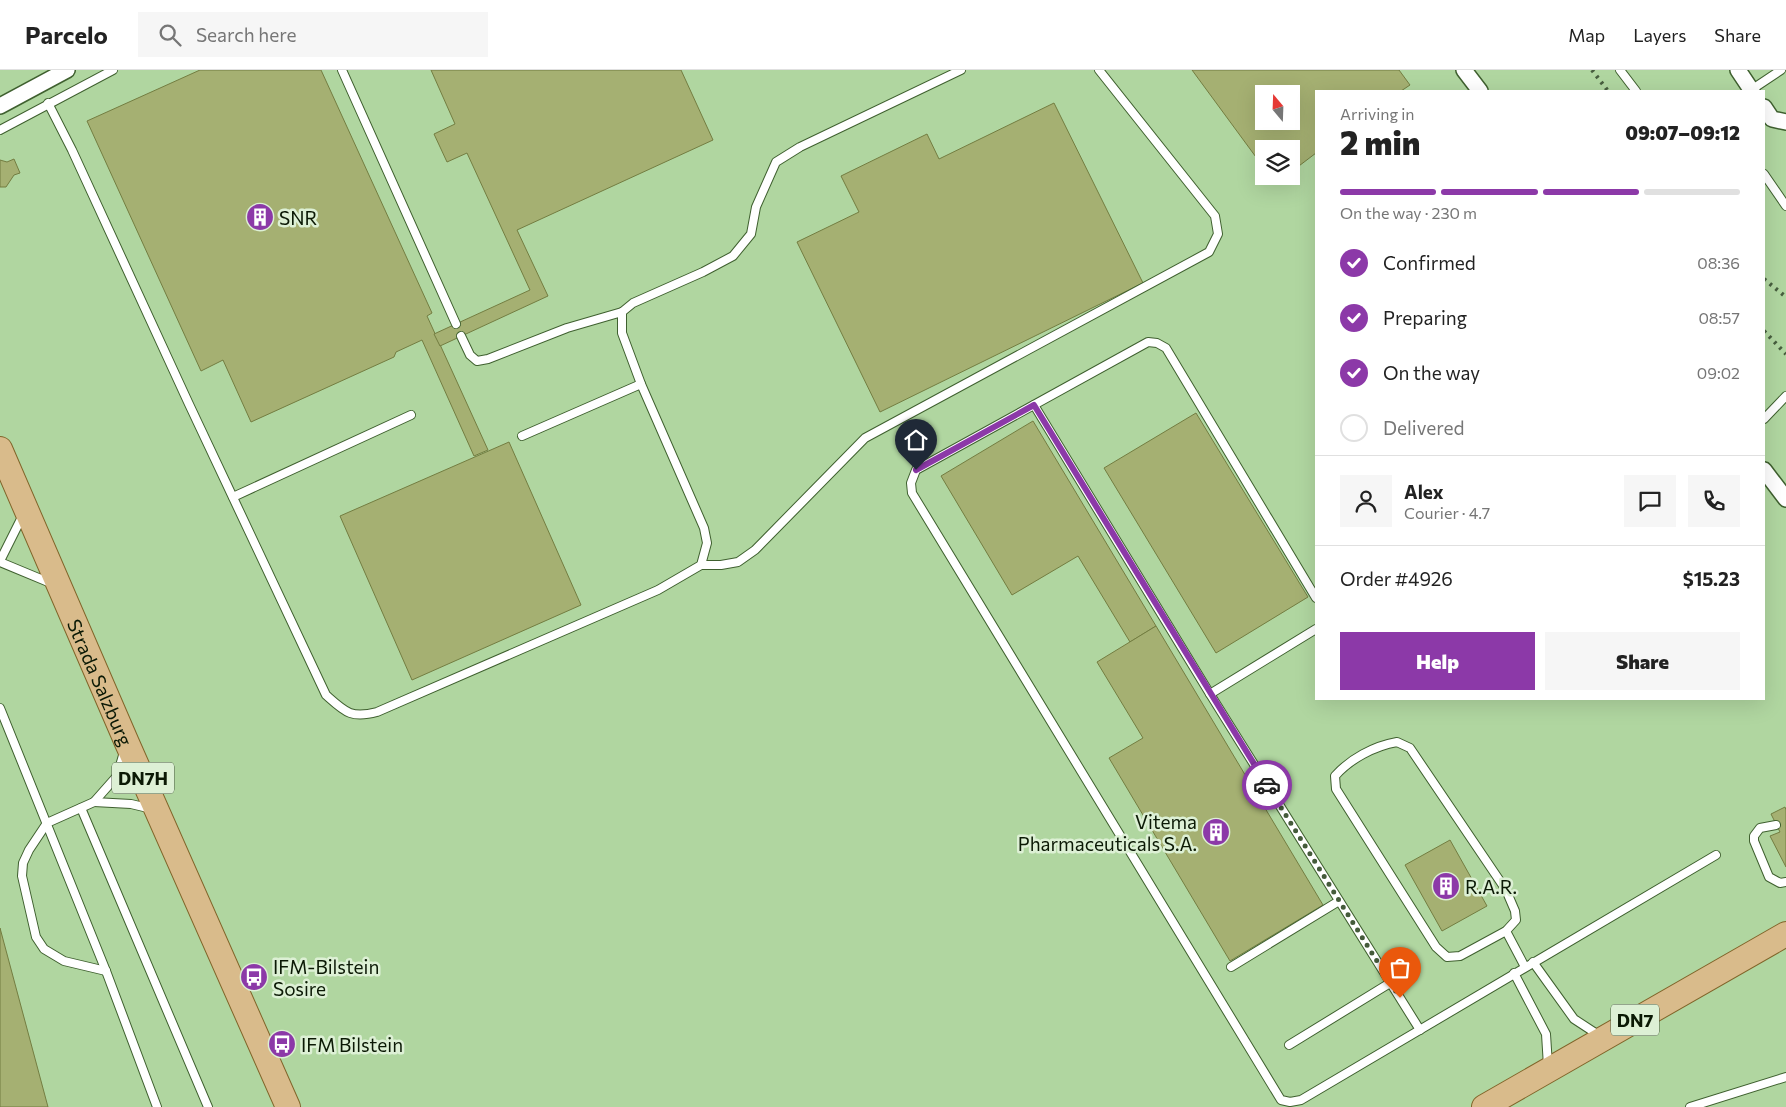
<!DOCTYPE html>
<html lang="en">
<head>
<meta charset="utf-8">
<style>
	:root { --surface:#fff; --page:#f6f6f6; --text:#222; --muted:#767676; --line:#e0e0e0; --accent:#8c39a8 }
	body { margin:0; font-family:Commissioner,sans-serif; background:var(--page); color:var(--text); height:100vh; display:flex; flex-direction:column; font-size:19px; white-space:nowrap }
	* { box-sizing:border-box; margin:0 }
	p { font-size:16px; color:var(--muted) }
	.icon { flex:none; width:28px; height:28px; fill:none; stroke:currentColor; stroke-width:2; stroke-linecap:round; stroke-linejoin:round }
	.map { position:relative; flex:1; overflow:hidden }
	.details { position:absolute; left:1315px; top:20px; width:450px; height:610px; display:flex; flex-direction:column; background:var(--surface); border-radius:0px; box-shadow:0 5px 20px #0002 }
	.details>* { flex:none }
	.needle { width:32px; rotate:341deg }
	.buttons { position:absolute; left:1255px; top:15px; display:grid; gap:10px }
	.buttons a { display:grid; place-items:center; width:45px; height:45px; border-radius:0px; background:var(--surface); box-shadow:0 5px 20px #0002; font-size:25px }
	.pin { position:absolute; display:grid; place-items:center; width:42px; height:42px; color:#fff; margin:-51px -21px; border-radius:50% 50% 50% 0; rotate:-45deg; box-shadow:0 0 5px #0007 }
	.pin .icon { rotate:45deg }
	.courier { position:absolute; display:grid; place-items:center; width:50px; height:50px; margin:-25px; border:4px solid #8c39a8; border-radius:50%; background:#fff; color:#222; box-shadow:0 1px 6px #0007 }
	.overview em { font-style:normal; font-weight:800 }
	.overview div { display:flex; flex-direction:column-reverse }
	.overview { display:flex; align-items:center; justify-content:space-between; height:85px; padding:0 25px }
	h1 { font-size:32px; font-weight:800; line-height:38px }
	.bar { display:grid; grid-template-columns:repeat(4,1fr); gap:8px 5px; align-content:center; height:60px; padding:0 25px }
	.bar i { height:6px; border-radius:4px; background:var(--line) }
	.bar .selected { background:var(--accent) }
	.bar p { grid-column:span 4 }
	.line { display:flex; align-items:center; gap:12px; padding:0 25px; border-top:1px solid var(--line) }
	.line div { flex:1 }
	.round { display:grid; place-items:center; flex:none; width:52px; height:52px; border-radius:0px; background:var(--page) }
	ol { padding:0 25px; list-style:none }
	li { display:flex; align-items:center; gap:15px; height:55px }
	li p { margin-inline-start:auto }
	li .icon { padding:5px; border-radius:50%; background:var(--accent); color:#fff; stroke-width:4 }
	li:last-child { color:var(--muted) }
	li i { width:28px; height:28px; border:2px solid var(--line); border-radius:50% }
	.cta { display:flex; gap:10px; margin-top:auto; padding:10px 25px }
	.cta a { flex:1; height:58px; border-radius:0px; background:var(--accent); color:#fff; font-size:20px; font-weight:800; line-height:58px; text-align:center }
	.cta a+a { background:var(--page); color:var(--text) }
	header { display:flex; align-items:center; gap:30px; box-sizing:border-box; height:70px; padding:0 25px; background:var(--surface); border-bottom:1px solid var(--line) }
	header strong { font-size:24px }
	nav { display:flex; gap:28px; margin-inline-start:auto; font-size:18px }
	.search { width:350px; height:45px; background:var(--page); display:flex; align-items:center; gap:12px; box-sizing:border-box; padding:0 18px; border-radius:0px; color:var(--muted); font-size:19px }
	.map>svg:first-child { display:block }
</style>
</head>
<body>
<header>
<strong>Parcelo</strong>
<div class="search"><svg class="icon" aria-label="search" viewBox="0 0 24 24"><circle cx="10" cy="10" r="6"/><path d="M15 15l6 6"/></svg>Search here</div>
<nav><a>Map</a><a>Layers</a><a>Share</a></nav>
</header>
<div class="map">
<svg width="1786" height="1037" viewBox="0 0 1786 1037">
	<rect width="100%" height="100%" fill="#b0d6a0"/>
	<g fill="#a5b072" stroke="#737d41" fill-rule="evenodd">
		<path d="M 200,0 L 321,0 L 432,243 L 427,246 L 488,380 L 474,386 L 422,270 L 396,282 L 394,287 L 251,352 L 223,290 L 201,301 L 87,51 Z"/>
		<path d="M 431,0 L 681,0 L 713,70 L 517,160 L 548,226 L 440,276 L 434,264 L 530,220 L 467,83 L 447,92 L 434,64 L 455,54 Z"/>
		<path d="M 1192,0 L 1399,0 L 1410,15 L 1401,21 L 1316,21 L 1316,83 L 1291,102 L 1291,79 L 1264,79 L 1264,98 ZM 1264,24 L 1291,24 L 1291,51 L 1264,51 Z"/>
		<path d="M 1054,33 L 1143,213 L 880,342 L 797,172 L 859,142 L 841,106 L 927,64 L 939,89 Z"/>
		<path d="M 14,89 L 20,103 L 14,105 L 6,117 L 0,117 L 0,90 L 7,92 Z"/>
		<path d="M 1196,343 L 1308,527 L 1216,583 L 1104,398 Z"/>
		<path d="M 1033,351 L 1156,556 L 1130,572 L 1078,486 L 1012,525 L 941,406 Z"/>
		<path d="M 509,372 L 581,535 L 412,610 L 340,446 Z"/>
		<path d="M 1156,556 L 1323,835 L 1230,891 L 1109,688 L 1143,668 L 1097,592 Z"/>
		<path d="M 1785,737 L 1786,740 L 1786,797 L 1770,766 L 1780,762 L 1771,744 Z"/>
		<path d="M 1450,770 L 1487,836 L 1442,861 L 1405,795 Z"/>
		<path d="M 0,858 L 48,1037 L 0,1037 Z"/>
	</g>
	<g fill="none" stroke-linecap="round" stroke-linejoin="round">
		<g stroke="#3f602f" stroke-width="10">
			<g id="lane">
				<path d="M 342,0 L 456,254"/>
				<path d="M 1620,0 L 1636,21"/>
				<path d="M 1751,20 L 1781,0"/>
				<path d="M 48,33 L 72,80 L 188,332 L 326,625 C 345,642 351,649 377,642 L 658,520 L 701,495 L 707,473 L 704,458 L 641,314 L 622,263 L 622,242 L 633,233 L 703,202 L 733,186 L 751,164 L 756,137 L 776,92 L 800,77 L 961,0"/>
				<path d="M 0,60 L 113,0"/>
				<path d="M 1764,104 L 1786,136"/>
				<path d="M 461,266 L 470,285 L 477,291 L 488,289 L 567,258 L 622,242"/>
				<path d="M 1034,335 L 1210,624 L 1420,960"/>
				<path d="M 1764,349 L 1786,326"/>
				<path d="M 522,366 L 641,314"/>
				<path d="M 233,427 L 411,345"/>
				<path d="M 0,491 L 23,445"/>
				<path d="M 0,492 L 53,514"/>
				<path d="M 701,495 L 721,495 L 738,492 L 755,480 L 865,368 L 1209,182 L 1218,164 L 1215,146 L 1099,0"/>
				<path d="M 1316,528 L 1166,278 L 1157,273 L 1148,272 L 916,400 L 911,413 L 912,423 L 1281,1030 L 1290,1032 L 1301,1030 L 1716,785"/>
				<path d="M 1210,624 L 1316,559"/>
				<path d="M 0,638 L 106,901 L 157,1037"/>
				<path d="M 1397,672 L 1410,678 L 1506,820 L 1515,841 L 1516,850 L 1506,861 L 1460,886 L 1447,887 L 1436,877 L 1336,719 L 1335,706 C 1350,689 1374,676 1397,672 Z"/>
				<path d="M 94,732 L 131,734 L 152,739"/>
				<path d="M 81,738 L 208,1037"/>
				<path d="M 1776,755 L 1760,758 L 1754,766 L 1754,771 L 1769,807 L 1780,813 L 1786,812"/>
				<path d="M 1506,861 L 1525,897"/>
				<path d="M 1533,892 L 1574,949 L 1600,966"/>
				<path d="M 1231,897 L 1339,831"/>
				<path d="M 106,901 L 64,891 L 44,879 L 36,867 L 22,806 L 23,793 L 29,780 L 47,753 L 94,732 L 117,706 L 124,682"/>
				<path d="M 1514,903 L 1546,964 L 1548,996"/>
				<path d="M 1289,975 L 1390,913"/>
				<path d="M 1690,1037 L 1786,1007"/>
			</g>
		</g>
		<g stroke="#3f602f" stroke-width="18">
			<g id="street">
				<path d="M 1464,0 L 1480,21"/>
				<path d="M 1738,0 L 1752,21"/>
				<path d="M 0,36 L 67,0"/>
				<path d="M 1764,37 L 1772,49 L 1786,52"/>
				<path d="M 1764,400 L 1786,429"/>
			</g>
		</g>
		<g stroke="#806429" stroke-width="26">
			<g id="primary">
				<path id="s1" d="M 0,379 L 127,673 L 288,1037"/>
				<path d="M 1484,1037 L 1786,864"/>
			</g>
		</g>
		<use href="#lane" stroke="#fff" stroke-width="8"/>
		<use href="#street" stroke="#fff" stroke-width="15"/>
		<use href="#primary" stroke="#d9bb8b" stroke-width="24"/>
		<g stroke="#475e3e" stroke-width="4" stroke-dasharray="2.5 5" stroke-linecap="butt">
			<path d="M 1592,0 L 1608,21"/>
			<path d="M 1764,209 L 1786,227"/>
			<path d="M 1764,261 L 1786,284"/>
		</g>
	</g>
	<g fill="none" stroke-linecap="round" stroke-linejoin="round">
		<path stroke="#455b3b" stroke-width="5" stroke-dasharray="0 9" d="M 1267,715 L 1400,928"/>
		<path stroke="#8c39a8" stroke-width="6" d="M 916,400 L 1034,335 L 1267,715"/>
	</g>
	<defs>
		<g id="building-disc" transform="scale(1.4375)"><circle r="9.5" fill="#8c39a8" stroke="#ddf0d5"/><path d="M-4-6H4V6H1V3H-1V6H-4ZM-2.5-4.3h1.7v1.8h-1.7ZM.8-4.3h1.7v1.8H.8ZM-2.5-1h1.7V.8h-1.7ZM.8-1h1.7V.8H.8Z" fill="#fff"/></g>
		<g id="bus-disc" transform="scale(1.4375)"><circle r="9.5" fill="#8c39a8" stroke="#ddf0d5"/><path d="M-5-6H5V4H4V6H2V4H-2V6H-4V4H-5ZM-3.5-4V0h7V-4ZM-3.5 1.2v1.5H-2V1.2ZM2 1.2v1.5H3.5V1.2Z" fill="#fff"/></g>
	</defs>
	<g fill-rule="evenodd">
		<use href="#building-disc" x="260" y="147"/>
		<use href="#building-disc" x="1216" y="762"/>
		<use href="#building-disc" x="1446" y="816"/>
		<use href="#bus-disc" x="254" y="907"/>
		<use href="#bus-disc" x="282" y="974"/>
	</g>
	<g text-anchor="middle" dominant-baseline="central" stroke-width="5" stroke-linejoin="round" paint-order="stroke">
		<g fill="#ddf0d5" stroke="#4a5a43" stroke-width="1">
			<rect x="112" y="692.5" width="62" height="31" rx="4"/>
			<rect x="1611" y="934.5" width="48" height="31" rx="4"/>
		</g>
		<g font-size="18" font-weight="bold" fill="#0b1905">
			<text x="143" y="708">DN7H</text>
			<text x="1635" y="950">DN7</text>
		</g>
		<g font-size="19" fill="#0b1905" stroke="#ddf0d5" text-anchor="start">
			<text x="279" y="147">SNR</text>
			<text x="1197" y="751" text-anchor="end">Vitema<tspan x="1197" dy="22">Pharmaceuticals S.A.</tspan></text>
			<text x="1465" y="816">R.A.R.</text>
			<text x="273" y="896">IFM-Bilstein<tspan x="273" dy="22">Sosire</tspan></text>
			<text x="301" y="974">IFM Bilstein</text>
		</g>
		<g font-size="19" fill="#0b1905" stroke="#ddf0d5">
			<text stroke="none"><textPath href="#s1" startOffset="254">Strada Salzburg</textPath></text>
		</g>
	</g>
</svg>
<div class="buttons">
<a><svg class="needle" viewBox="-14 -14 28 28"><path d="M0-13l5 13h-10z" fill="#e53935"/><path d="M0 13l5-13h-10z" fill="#767676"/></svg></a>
<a><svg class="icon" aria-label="layers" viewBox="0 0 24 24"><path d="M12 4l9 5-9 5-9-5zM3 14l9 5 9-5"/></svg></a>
</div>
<div class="pin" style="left:1400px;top:928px;background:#ea580c"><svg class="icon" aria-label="bag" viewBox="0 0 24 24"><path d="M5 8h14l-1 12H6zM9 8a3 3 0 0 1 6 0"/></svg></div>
<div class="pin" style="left:916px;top:400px;background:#1f2937"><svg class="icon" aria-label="home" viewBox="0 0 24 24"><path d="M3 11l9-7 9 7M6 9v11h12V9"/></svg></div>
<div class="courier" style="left:1267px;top:715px"><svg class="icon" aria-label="car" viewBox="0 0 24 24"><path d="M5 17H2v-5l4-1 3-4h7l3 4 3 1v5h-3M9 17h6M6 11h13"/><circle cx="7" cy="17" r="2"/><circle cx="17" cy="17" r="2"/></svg></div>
<section class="details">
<div class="overview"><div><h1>2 min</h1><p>Arriving in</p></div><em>09:07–09:12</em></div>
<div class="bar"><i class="selected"></i><i class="selected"></i><i class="selected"></i><i></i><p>On the way · 230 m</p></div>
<ol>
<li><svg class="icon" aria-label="check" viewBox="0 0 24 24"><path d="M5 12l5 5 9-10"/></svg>Confirmed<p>08:36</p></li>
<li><svg class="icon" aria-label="check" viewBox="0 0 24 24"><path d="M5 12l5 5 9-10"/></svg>Preparing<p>08:57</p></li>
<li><svg class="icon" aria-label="check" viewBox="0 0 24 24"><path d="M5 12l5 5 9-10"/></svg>On the way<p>09:02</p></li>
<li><i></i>Delivered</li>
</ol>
<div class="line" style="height:90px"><a class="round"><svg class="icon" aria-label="person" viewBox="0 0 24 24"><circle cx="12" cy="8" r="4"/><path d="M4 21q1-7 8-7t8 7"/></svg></a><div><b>Alex</b><p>Courier · 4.7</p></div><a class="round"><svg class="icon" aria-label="chat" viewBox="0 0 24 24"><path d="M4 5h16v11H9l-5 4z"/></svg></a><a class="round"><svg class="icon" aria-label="phone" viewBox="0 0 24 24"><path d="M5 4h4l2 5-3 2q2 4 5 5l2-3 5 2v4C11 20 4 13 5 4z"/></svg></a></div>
<div class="line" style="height:65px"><div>Order #4926</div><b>$15.23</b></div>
<div class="cta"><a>Help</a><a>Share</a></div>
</section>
</div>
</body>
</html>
